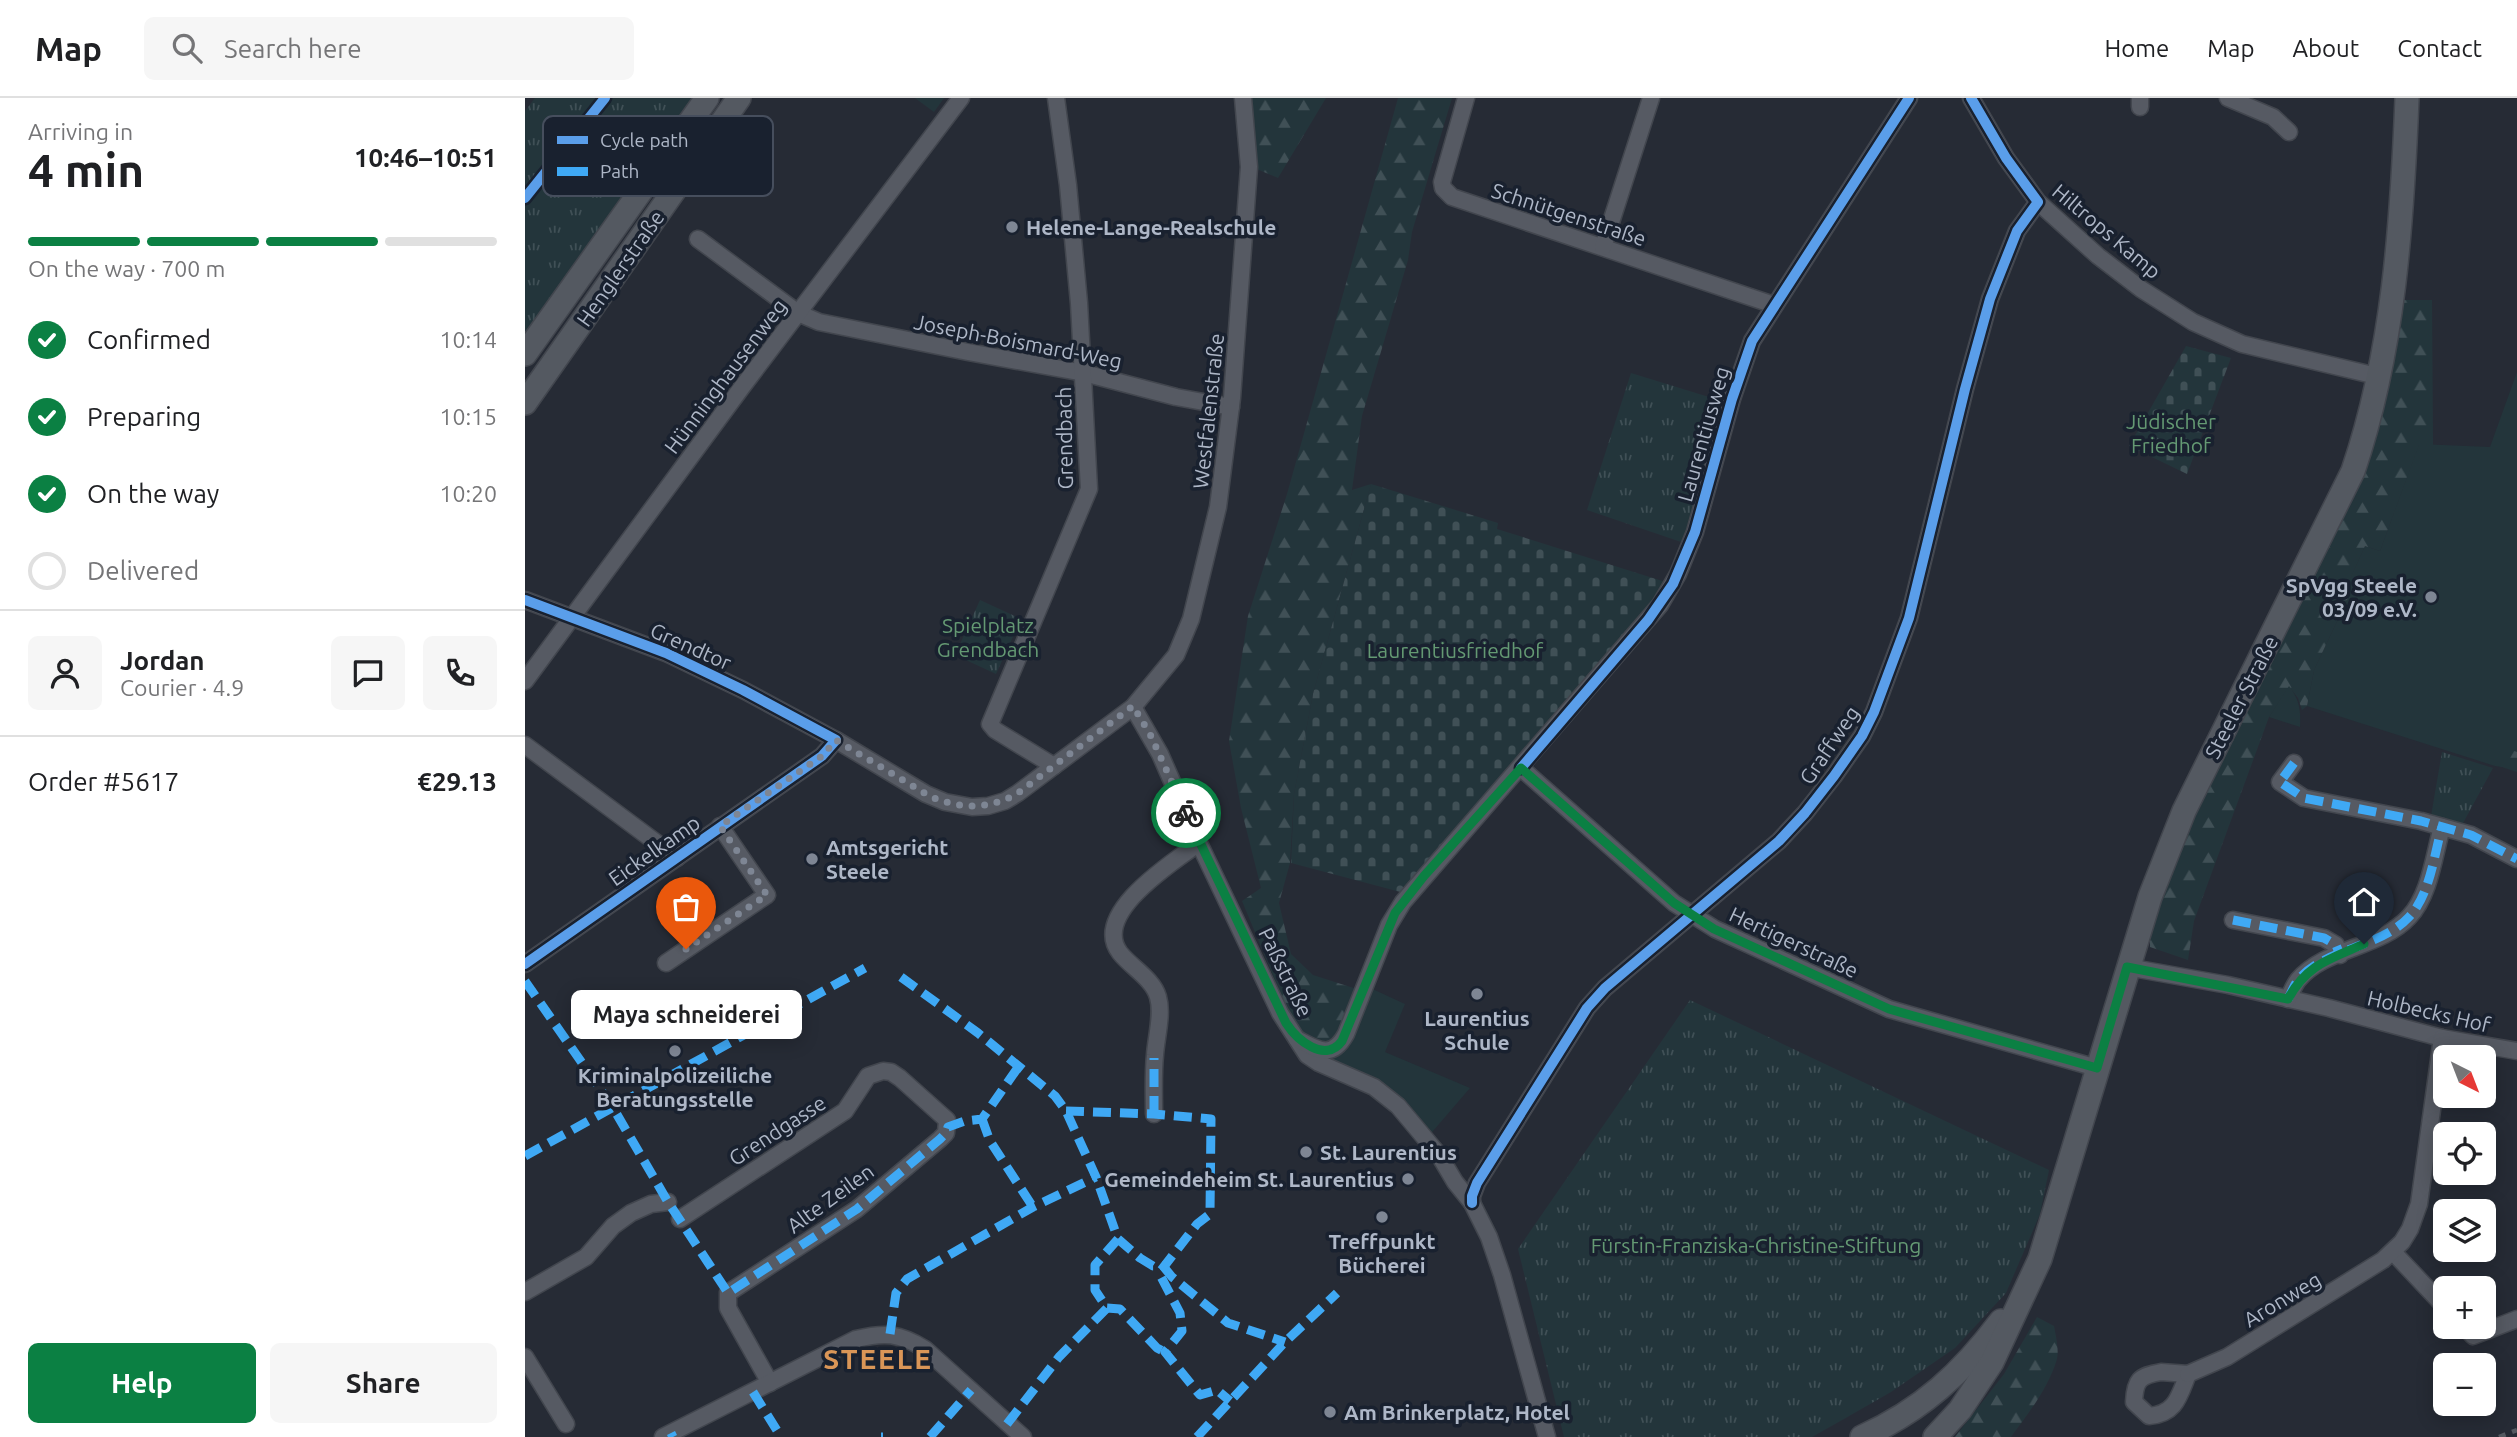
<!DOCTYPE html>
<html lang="en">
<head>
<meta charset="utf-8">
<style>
	:root { --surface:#fff; --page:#f6f6f6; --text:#202124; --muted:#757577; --line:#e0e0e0; --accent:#0b8043 }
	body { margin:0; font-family:Ubuntu,sans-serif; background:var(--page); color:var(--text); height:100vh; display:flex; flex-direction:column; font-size:26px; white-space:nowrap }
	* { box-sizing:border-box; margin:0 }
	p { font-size:23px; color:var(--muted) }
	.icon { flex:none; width:38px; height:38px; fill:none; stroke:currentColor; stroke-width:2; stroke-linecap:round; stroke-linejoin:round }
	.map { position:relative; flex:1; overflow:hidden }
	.sheet { display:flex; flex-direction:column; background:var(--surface); width:525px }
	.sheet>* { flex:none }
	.needle { width:46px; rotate:138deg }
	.tools { position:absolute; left:1908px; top:947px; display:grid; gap:14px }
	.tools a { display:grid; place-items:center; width:63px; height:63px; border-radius:10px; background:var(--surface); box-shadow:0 4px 18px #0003; font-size:35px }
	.pin { position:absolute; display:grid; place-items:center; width:60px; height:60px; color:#fff; margin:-72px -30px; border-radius:50% 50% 50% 0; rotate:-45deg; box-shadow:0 0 7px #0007 }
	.pin .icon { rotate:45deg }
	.courier { position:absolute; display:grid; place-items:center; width:70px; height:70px; margin:-35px; border:5px solid #0b8043; border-radius:50%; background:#fff; color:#222; box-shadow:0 2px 9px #0007 }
	.bubble { position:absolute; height:49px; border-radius:10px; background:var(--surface); box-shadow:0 4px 18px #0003; font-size:23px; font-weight:700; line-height:49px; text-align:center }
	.overview em { font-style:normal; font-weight:700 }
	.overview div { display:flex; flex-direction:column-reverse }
	.overview { display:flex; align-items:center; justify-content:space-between; height:119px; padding:0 28px }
	h1 { font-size:46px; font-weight:700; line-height:52px }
	.bar { display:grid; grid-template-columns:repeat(4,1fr); gap:10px 7px; align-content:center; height:84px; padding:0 28px }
	.bar i { height:9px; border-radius:5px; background:var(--line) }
	.bar .selected { background:var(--accent) }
	.bar p { grid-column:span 4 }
	.line { display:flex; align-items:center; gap:18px; padding:0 28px; border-top:2px solid var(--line) }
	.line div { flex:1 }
	.round { display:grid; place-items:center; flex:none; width:74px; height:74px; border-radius:10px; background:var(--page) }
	ol { padding:0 28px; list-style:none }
	li { display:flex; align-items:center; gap:21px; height:77px }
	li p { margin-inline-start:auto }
	li .icon { padding:7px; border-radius:50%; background:var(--accent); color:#fff; stroke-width:4 }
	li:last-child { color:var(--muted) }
	li i { width:38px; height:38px; border:4px solid var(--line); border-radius:50% }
	.action { display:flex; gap:14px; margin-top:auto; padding:14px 28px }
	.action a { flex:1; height:80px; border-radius:10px; background:var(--accent); color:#fff; font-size:28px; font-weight:700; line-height:80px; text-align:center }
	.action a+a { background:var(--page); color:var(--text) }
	header { display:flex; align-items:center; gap:42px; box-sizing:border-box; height:98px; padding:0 35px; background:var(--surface); border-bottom:2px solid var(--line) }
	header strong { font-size:33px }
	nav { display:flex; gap:38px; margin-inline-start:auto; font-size:24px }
	.search { width:490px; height:63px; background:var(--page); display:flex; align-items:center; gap:18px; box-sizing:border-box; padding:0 24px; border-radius:10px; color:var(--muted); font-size:26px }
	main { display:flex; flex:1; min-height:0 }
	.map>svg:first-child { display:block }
</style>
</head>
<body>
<header>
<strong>Map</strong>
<div class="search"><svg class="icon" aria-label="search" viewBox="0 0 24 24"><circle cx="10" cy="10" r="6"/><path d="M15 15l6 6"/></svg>Search here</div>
<nav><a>Home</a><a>Map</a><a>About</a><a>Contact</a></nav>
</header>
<main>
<section class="sheet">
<div class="overview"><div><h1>4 min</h1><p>Arriving in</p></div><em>10:46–10:51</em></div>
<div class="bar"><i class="selected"></i><i class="selected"></i><i class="selected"></i><i></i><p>On the way · 700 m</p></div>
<ol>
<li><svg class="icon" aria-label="check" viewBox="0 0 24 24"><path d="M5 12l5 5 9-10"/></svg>Confirmed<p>10:14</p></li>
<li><svg class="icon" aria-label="check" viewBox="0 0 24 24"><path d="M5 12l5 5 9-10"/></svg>Preparing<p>10:15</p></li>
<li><svg class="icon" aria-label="check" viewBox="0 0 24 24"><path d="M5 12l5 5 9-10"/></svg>On the way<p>10:20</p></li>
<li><i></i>Delivered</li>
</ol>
<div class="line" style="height:126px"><a class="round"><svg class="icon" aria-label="person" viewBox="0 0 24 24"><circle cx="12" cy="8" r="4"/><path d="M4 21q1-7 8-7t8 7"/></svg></a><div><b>Jordan</b><p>Courier · 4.9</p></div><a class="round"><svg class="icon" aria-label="chat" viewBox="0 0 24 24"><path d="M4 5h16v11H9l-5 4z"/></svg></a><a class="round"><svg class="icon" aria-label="phone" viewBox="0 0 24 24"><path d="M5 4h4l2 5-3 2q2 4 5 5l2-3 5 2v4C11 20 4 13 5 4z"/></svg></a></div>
<div class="line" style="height:91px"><div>Order #5617</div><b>€29.13</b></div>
<div class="action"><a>Help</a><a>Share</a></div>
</section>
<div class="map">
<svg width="1992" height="1339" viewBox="0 0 1992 1339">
	<defs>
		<pattern id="forest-firs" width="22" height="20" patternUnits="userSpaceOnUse" patternTransform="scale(1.75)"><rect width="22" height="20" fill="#23353b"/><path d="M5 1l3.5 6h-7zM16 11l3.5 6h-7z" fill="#405056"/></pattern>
		<pattern id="cemetery-stones" width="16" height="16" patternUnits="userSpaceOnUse" patternTransform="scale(1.75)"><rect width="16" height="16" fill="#23353b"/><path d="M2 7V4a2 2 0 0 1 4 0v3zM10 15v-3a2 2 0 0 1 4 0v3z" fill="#405056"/></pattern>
		<pattern id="park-tufts" width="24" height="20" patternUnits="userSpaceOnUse" patternTransform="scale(1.75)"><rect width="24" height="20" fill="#23353b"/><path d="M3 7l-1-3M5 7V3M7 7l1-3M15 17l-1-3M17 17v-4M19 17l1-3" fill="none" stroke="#405056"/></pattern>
	</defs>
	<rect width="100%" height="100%" fill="#262b35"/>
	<g fill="#23353b">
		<path d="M 1992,274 L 1992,671 L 1970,668 L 1782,608 L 1789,572 L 1823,500 L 1817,498 L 1840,448 L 1855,453 L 1894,346 L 1965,349 Z"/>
		<path d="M 1764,587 C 1774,602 1776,611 1775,629 L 1744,619 Z"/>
		<path d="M 841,888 L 880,906 L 860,954 L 945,990 L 902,1040 L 874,1007 L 795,964 Z"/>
	</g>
	<g fill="url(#forest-firs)">
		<path d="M 721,0 L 801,0 L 753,80 L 727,69 Z"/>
		<path d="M 873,0 L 927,0 L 887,134 L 883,162 L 837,318 L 827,392 L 846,386 L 788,596 L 769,696 L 765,765 L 754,805 L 766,856 L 788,877 L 838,893 L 817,942 L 782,947 L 769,928 L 717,803 L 736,790 L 716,710 L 704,643 L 723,518 L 762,396 Z"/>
		<path d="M 1872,202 L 1907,202 L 1908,347 L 1894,347 L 1855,453 L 1840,448 L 1818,497 L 1823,500 L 1789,572 L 1782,608 L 1777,612 L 1773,600 L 1764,588 L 1744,619 L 1669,823 L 1663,862 L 1625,849 L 1625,799 L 1808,416 Z"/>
		<path d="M 1981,650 L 1992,654 L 1992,674 L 1974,668 Z"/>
		<path d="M 1512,1219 L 1529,1228 C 1531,1238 1534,1252 1532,1261 C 1524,1289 1503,1316 1486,1339 L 1430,1339 L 1479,1276 Z"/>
	</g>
	<g fill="url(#cemetery-stones)">
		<path d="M 1661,248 L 1706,260 L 1662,376 L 1604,348 Z"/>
		<path d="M 846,386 L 973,425 L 972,431 L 1147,486 L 883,796 L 766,765 L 769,696 L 788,596 Z"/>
	</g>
	<g fill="url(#park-tufts)">
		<path d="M 10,0 L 175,0 L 0,240 L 0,13 Z"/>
		<path d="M 390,0 L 419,0 L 409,14 Z"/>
		<path d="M 1106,275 L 1197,303 L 1159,445 L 1062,412 Z"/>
		<path d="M 455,502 L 496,521 L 471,576 L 430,557 Z"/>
		<path d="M 1917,654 L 1968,670 L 1937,727 L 1906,718 Z"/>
		<path d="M 1165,902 L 1524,1072 L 1515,1116 L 1481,1195 L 1430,1250 L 1366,1294 L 1319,1321 L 1287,1339 L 1039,1339 L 993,1151 Z"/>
	</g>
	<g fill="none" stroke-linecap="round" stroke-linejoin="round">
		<g stroke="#42464e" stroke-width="19">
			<g id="minor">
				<path d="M 941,0 L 917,84 L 918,90 L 927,99 L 1249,207"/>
				<path d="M 1446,0 L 1481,60 L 1513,104 L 1573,158 L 1616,191 L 1668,224 L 1717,246 L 1856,279"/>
				<path d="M 1703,0 L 1748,19 L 1764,34"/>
				<path d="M 1615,9 L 1615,0"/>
				<path d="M 173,141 L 273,215 L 294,224 L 443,254 L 559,275 L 651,299 L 706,309"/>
				<path d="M 1078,149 L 1126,0"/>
				<path d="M 0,502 L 141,555 L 218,592 L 311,642 L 401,696 L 420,704 L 447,709 L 463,708 L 480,703 L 493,695 L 608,609 L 651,557 L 666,521 L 693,409 L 707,300 L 724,69 L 718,0"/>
				<path d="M 0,583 L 217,289 L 436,0"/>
				<path d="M 608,609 L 635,656 L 674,745 L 755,915 L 782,957 L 794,965 L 849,989 L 873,1008 L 914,1057 L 930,1084 L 947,1105 L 964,1139 L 977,1177 L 1022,1339"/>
				<path d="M 0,647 L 152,760"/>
				<path d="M 1769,665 L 1755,684 L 1779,700 L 1896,723 L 1946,737 L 1992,761"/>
				<path d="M 529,668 L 470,632 L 465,626 L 564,391 L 554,205 L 543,87 L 531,0"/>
				<path d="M 996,670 L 1149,805 L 1190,831 L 1364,911 L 1572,970"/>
				<path d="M 1708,822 L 1799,840 L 1811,847 L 1815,857"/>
				<path d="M 141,865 L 242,797 L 195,728"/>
				<path d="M 0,866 L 297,658 L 311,642"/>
				<path d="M 1602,869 L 1703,887 L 1804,910 L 1917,940 L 1992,953"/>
				<path d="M 1763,901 C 1766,895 1769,887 1773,882 C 1800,850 1855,850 1884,819 C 1905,797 1909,757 1917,729"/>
				<path d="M 772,941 C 793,952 807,962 821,936 L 864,827 L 878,804 L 1135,507 L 1153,476 L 1170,434 L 1207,301 L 1227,243 L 1384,0"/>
				<path d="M 629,1016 C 629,996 628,976 630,957 C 631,940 638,916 633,899 C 628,881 606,869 595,855 C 565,816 648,764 674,745"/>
				<path d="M 947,1105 L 947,1098 L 952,1085 L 1062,910 L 1080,890 L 1254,743 L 1280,715 L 1309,678 L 1337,638 L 1349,614 L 1384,520 L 1440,291 L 1465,201 L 1492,133 L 1513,104"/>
				<path d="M 155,1121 L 320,1013 L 343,978 L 358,973 L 366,974 L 375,980 L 422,1022 L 421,1035 L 415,1041 L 332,1111 L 203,1195 L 203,1210 L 245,1285"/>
				<path d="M 1868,1154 L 1920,1209"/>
				<path d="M 0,1194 L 61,1159 L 88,1128 L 106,1115 L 126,1106 L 143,1104"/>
				<path d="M 1939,1228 L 1948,1238 L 1992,1221"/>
				<path d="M 0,1259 L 41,1326"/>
				<path d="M 1636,1274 L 1663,1276 C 1654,1298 1651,1316 1624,1318 L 1609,1304 C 1610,1282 1614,1278 1636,1274 Z"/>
				<path d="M 1663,1276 L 1702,1259 L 1858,1162 L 1877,1144 L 1885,1131 L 1894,1106 L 1917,940"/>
				<path d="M 138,1339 L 331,1241 C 360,1234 374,1235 400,1251 L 498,1339"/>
			</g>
		</g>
		<g stroke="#42464e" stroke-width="26">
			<g id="secondary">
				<path d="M 0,256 L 182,0"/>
				<path d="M 0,305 L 214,0"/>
				<path d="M 1337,1339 C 1397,1312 1437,1275 1476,1223"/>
				<path d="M 1410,1339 L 1435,1312 L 1467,1264 L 1515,1161 L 1625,799 L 1659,713 L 1828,373 C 1869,252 1877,126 1882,0"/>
			</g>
		</g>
		<use href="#minor" stroke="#565a63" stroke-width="16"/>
		<use href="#secondary" stroke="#545961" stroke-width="23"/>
		<path stroke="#545960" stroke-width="4.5" stroke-dasharray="7 7" stroke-linecap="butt" d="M 1974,1339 L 1992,1332"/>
		<g stroke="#3fa9f5" stroke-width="9" stroke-dasharray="18 9" stroke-linecap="butt">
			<path d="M 1769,665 L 1755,684 L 1779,700 L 1896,723 L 1946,737 L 1992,761"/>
			<path d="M 1708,822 L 1799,840 L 1811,847 L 1815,857"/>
			<path d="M 376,879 L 453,935 L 530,998 L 541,1013 L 571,1079 L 593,1141 L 615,1160 L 628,1168 L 638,1168 L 647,1179 L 703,1225 L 760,1244"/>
			<path d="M 0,883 L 87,1008 L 143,1104 L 203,1195 L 332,1111 L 415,1041 L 421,1035 L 423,1029 L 440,1023 L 457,1021 L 494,968"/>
			<path d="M 1763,901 C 1766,895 1769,887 1773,882 C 1800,850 1855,850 1884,819 C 1905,797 1909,757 1917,729"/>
			<path d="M 541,1013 L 629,1016 L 686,1021 L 685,1116 L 672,1126 L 634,1175 L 655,1215 L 657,1233 L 640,1254 L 675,1297 L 692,1292 L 705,1303"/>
			<path d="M 629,1016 L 629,960"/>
			<path d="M 457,1021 L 465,1043 L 508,1109"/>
			<path d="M 0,1058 L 340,870"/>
			<path d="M 593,1141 L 570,1167 L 570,1192 L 582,1210 L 595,1211 L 632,1250 L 640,1254"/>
			<path d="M 365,1236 L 371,1195 L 382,1181 L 508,1109 L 571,1079"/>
			<path d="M 228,1294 L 256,1339"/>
			<path d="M 482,1326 L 534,1259 L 582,1210"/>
			<path d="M 146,1335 L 148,1339"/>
			<path d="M 356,1339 L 358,1339"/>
			<path d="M 405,1339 L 446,1292"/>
			<path d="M 672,1339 L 760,1244 L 812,1195"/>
		</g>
		<g stroke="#19212f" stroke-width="15">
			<g id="cycleway">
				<path d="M 0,100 L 80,0"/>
				<path d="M 0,502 L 141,555 L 218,592 L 311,642 L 297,658 L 0,866"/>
				<path d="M 996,670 L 1123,522 L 1148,486 L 1170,434 L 1207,301 L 1227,243 L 1384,0"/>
				<path d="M 947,1105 L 947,1098 L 952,1085 L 1062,910 L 1080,890 L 1254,743 L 1280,715 L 1309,678 L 1337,638 L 1349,614 L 1384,520 L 1440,291 L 1465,201 L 1492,133 L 1513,104 L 1481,60 L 1446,0"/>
			</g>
		</g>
		<use href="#cycleway" stroke="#5a9eea" stroke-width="10"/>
	</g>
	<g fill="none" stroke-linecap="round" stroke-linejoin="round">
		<path stroke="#7e8694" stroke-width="7" stroke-dasharray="0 12.6" d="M 161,851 L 242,797 L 195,728 L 297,658 L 311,642 L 406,699 C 437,711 464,712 493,695 L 608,608 L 625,636 L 661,715"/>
		<path stroke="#0b8043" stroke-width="9" d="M 661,715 L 761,925 C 772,942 800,966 817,943 L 870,815 L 899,778 L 996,670 L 1149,805 L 1189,831 L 1364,911 L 1572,970 L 1602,869 L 1763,901 C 1782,866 1805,861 1839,846"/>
	</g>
	<g fill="#7e8694" stroke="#19212f" stroke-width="2.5">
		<circle cx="487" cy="129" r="7"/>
		<circle cx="1906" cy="499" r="7"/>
		<circle cx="287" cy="761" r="7"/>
		<circle cx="952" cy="896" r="7"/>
		<circle cx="150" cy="953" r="7"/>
		<circle cx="781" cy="1054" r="7"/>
		<circle cx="883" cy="1081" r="7"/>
		<circle cx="857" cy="1119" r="7"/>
		<circle cx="805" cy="1314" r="7"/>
	</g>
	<g text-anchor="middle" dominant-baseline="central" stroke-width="7" stroke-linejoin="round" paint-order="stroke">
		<g font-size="21" fill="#aeb7c7" stroke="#19212f">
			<text transform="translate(1044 116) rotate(18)">Schnütgenstraße</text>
			<text transform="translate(1582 133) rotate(40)">Hiltrops Kamp</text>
			<text transform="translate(95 170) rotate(-55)">Henglerstraße</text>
			<text transform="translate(493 243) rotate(11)">Joseph-Boismard-Weg</text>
			<text transform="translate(200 278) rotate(-53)">Hünninghausenweg</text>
			<text transform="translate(683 313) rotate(-84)">Westfalenstraße</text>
			<text transform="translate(1178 336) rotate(-74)">Laurentiusweg</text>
			<text transform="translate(539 340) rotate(-91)">Grendbach</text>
			<text transform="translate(166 548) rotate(24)">Grendtor</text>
			<text transform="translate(1716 599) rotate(-63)">Steeler Straße</text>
			<text transform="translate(1304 647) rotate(-56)">Graffweg</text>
			<text transform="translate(129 752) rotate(-35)">Eickelkamp</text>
			<text transform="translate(1269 844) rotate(25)">Hertigerstraße</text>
			<text transform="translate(761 874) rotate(64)">Paßstraße</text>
			<text transform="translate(1904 913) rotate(13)">Holbecks Hof</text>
			<text transform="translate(252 1032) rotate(-33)">Grendgasse</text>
			<text transform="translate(305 1100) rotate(-36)">Alte Zeilen</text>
			<text transform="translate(1757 1201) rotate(-31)">Aronweg</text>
		</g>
		<g font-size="21" font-weight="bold" fill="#aeb7c7" stroke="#19212f" text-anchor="start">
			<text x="501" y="129">Helene-Lange-Realschule</text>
			<text x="1892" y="487" text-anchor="end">SpVgg Steele<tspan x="1892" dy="24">03/09 e.V.</tspan></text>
			<text x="301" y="749">Amtsgericht<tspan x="301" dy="24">Steele</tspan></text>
			<text x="952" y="920" text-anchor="middle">Laurentius<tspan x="952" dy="24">Schule</tspan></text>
			<text x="150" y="977" text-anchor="middle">Kriminalpolizeiliche<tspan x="150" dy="24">Beratungsstelle</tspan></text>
			<text x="795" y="1054">St. Laurentius</text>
			<text x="869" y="1081" text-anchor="end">Gemeindeheim St. Laurentius</text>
			<text x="857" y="1143" text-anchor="middle">Treffpunkt<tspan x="857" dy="24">Bücherei</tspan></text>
			<text x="819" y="1314">Am Brinkerplatz, Hotel</text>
		</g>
		<g font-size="21" fill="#649973" stroke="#19212f">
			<text x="1646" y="323">Jüdischer<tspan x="1646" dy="24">Friedhof</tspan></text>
			<text x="463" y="527">Spielplatz<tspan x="463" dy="24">Grendbach</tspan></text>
			<text x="930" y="552">Laurentiusfriedhof</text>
			<text x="1231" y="1147">Fürstin-Franziska-Christine-Stiftung</text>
		</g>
		<g font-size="28" font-weight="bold" letter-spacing="2" fill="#da9657" stroke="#19212f">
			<text x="353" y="1260">STEELE</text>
		</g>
	</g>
	<rect x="18" y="18" width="230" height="80" rx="10" fill="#19212f" stroke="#464e5d" stroke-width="2"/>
	<rect x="32" y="38" width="31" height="8" fill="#5a9eea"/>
	<rect x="32" y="69" width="31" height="9" fill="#3fa9f5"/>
	<g font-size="19" fill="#aeb7c7">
		<text x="75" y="49">Cycle path</text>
		<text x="75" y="80">Path</text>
	</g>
</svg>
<div class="tools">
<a><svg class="needle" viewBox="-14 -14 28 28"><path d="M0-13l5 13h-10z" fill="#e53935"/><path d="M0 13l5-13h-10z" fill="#757577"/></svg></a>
<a><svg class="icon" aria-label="locate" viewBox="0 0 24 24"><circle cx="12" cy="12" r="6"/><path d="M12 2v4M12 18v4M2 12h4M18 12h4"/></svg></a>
<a><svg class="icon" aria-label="layers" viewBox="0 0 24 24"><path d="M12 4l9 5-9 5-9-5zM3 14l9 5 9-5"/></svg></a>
<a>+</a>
<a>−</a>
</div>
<div class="pin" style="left:161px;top:851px;background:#ea580c"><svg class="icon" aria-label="bag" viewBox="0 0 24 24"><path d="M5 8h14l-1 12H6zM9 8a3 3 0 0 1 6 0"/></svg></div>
<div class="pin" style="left:1839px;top:846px;background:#1f2937"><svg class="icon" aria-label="home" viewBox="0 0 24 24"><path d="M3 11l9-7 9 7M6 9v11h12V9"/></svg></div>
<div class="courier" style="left:661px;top:715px"><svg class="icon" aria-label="bike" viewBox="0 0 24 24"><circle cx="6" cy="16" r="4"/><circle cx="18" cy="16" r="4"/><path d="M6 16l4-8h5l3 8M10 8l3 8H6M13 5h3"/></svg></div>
<div class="bubble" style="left:46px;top:892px;width:231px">Maya schneiderei</div>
</div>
</main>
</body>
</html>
